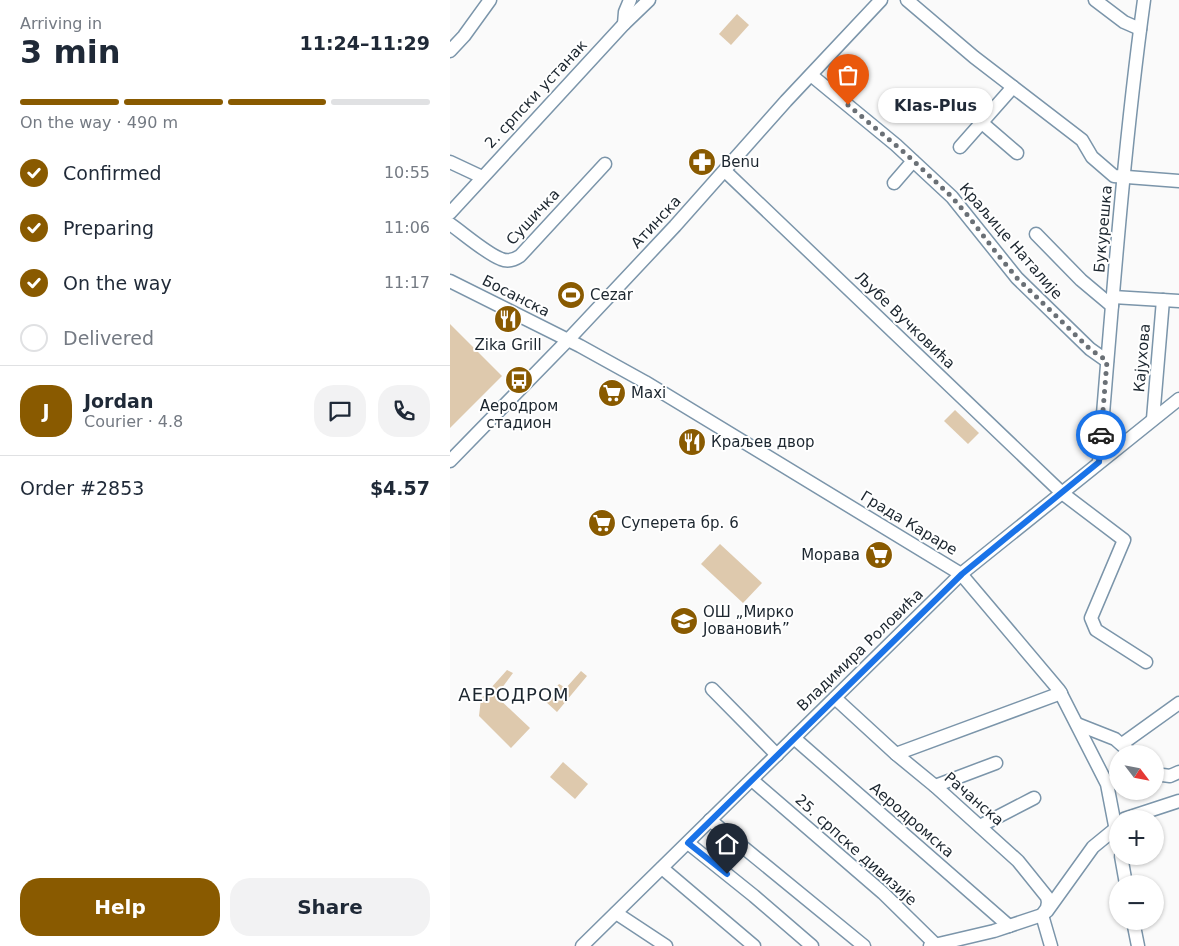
<!DOCTYPE html>
<html lang="en">
<head>
<meta charset="utf-8">
<style>
	:root { --surface:#fff; --page:#f2f2f3; --text:#1f2937; --muted:#747a83; --line:#e0e1e3; --accent:#895a00 }
	body { margin:0; font-family:"DejaVu Sans",sans-serif; background:var(--page); color:var(--text); height:100vh; display:flex; flex-direction:column; font-size:19px; white-space:nowrap }
	* { box-sizing:border-box; margin:0 }
	p { font-size:16px; color:var(--muted) }
	.icon { flex:none; width:28px; height:28px; fill:none; stroke:currentColor; stroke-width:2; stroke-linecap:round; stroke-linejoin:round }
	.map { position:relative; flex:1; overflow:hidden }
	.details { display:flex; flex-direction:column; background:var(--surface); width:450px }
	.details>* { flex:none }
	.needle { width:32px; rotate:122deg }
	.tools { position:absolute; left:659px; top:745px; display:grid; gap:10px }
	.tools a { display:grid; place-items:center; width:55px; height:55px; border-radius:50%; background:var(--surface); box-shadow:0 1px 4px #0004; font-size:25px }
	.pin { position:absolute; display:grid; place-items:center; width:42px; height:42px; color:#fff; margin:-51px -21px; border-radius:50% 50% 50% 0; rotate:-45deg; box-shadow:0 0 5px #0007 }
	.pin .icon { rotate:45deg }
	.courier { position:absolute; display:grid; place-items:center; width:50px; height:50px; margin:-25px; border:4px solid #1a73e8; border-radius:50%; background:#fff; color:#222; box-shadow:0 1px 6px #0007 }
	.bubble { position:absolute; height:35px; border-radius:18px; background:var(--surface); box-shadow:0 1px 4px #0004; font-size:16px; font-weight:700; line-height:35px; text-align:center }
	.head em { font-style:normal; font-weight:700 }
	.head div { display:flex; flex-direction:column-reverse }
	.head { display:flex; align-items:center; justify-content:space-between; height:85px; padding:0 20px }
	h1 { font-size:32px; font-weight:700; line-height:38px }
	.bar { display:grid; grid-template-columns:repeat(4,1fr); gap:8px 5px; align-content:center; height:60px; padding:0 20px }
	.bar i { height:6px; border-radius:4px; background:var(--line) }
	.bar .active { background:var(--accent) }
	.bar p { grid-column:span 4 }
	.line { display:flex; align-items:center; gap:12px; padding:0 20px; border-top:1px solid var(--line) }
	.line div { flex:1 }
	.round { display:grid; place-items:center; flex:none; width:52px; height:52px; border-radius:20px; background:var(--page) }
	ol { padding:0 20px; list-style:none }
	li { display:flex; align-items:center; gap:15px; height:55px }
	li p { margin-inline-start:auto }
	li .icon { padding:5px; border-radius:50%; background:var(--accent); color:#fff; stroke-width:4 }
	li:last-child { color:var(--muted) }
	li i { width:28px; height:28px; border:2px solid var(--line); border-radius:50% }
	.button { display:flex; gap:10px; margin-top:auto; padding:10px 20px }
	.button a { flex:1; height:58px; border-radius:20px; background:var(--accent); color:#fff; font-size:20px; font-weight:700; line-height:58px; text-align:center }
	.button a+a { background:var(--page); color:var(--text) }
	main { display:flex; flex:1; min-height:0 }
	.map>svg:first-child { display:block }
</style>
</head>
<body>
<main>
<section class="details">
<div class="head"><div><h1>3 min</h1><p>Arriving in</p></div><em>11:24–11:29</em></div>
<div class="bar"><i class="active"></i><i class="active"></i><i class="active"></i><i></i><p>On the way · 490 m</p></div>
<ol>
<li><svg class="icon" aria-label="check" viewBox="0 0 24 24"><path d="M5 12l5 5 9-10"/></svg>Confirmed<p>10:55</p></li>
<li><svg class="icon" aria-label="check" viewBox="0 0 24 24"><path d="M5 12l5 5 9-10"/></svg>Preparing<p>11:06</p></li>
<li><svg class="icon" aria-label="check" viewBox="0 0 24 24"><path d="M5 12l5 5 9-10"/></svg>On the way<p>11:17</p></li>
<li><i></i>Delivered</li>
</ol>
<div class="line" style="height:90px"><b class="round" style="background:var(--accent);color:#fff">J</b><div><b>Jordan</b><p>Courier · 4.8</p></div><a class="round"><svg class="icon" aria-label="chat" viewBox="0 0 24 24"><path d="M4 5h16v11H9l-5 4z"/></svg></a><a class="round"><svg class="icon" aria-label="phone" viewBox="0 0 24 24"><path d="M5 4h4l2 5-3 2q2 4 5 5l2-3 5 2v4C11 20 4 13 5 4z"/></svg></a></div>
<div class="line" style="height:65px"><div>Order #2853</div><b>$4.57</b></div>
<div class="button"><a>Help</a><a>Share</a></div>
</section>
<div class="map">
<svg width="729" height="946" viewBox="0 0 729 946">
	<rect width="100%" height="100%" fill="#fafafa"/>
	<g fill="#dec9ad">
		<path d="M 287,14 L 299,25 L 281,45 L 269,34 Z"/>
		<path d="M 0,324 L 52,376 L 0,428 Z"/>
		<path d="M 505,410 L 529,433 L 518,444 L 494,421 Z"/>
		<path d="M 270,544 L 312,583 L 293,603 L 251,564 Z"/>
		<path d="M 57,670 L 63,673 L 46,696 L 80,728 L 61,748 L 29,716 L 31,699 Z"/>
		<path d="M 131,671 L 137,676 L 107,712 L 95,701 L 109,684 L 116,688 Z"/>
		<path d="M 113,762 L 138,784 L 125,799 L 100,777 Z"/>
	</g>
	<g fill="none" stroke-linecap="round" stroke-linejoin="round">
		<g stroke="#7b95aa" stroke-width="15">
			<g id="minor">
				<path d="M 457,0 L 524,57 L 632,140 L 642,157 L 664,176 L 729,181"/>
				<path d="M 645,0 L 674,22 L 690,29"/>
				<path d="M 174,24 L 175,12 L 180,0"/>
				<path d="M 0,51 L 14,36 L 40,0"/>
				<path d="M 361,75 L 446,145 L 502,197 L 567,278 L 640,349 L 657,361"/>
				<path d="M 531,122 L 567,153"/>
				<path d="M 510,147 L 563,87"/>
				<path d="M 0,162 L 32,177"/>
				<path d="M 275,171 L 612,493 L 674,540 L 641,618 L 646,630 L 696,662"/>
				<path d="M 444,183 L 463,161"/>
				<path d="M 0,213 L 174,24 L 199,0"/>
				<path d="M 0,224 C 13,233 37,254 51,259 C 58,262 64,260 70,256 L 155,164"/>
				<path d="M 586,234 L 631,280 L 662,306"/>
				<path d="M 0,281 L 130,346 L 195,382 L 511,574 L 609,690 L 657,784 L 668,841"/>
				<path d="M 663,297 L 729,301"/>
				<path d="M 703,419 L 713,300"/>
				<path d="M 0,461 L 118,340 L 225,226 L 336,101 L 431,0"/>
				<path d="M 649,462 C 662,308 673,153 694,0"/>
				<path d="M 262,689 L 327,755"/>
				<path d="M 385,698 L 446,754 L 485,786 L 568,861 L 597,897 L 598,902 L 597,908 L 592,915 L 601,946"/>
				<path d="M 627,724 L 665,739 L 682,754"/>
				<path d="M 344,738 L 559,926"/>
				<path d="M 672,744 L 729,703"/>
				<path d="M 446,754 L 611,693"/>
				<path d="M 705,774 L 720,776 L 729,772"/>
				<path d="M 302,780 L 433,893 L 485,944 L 485,946"/>
				<path d="M 485,786 L 546,763"/>
				<path d="M 674,819 L 729,801"/>
				<path d="M 260,820 L 414,946"/>
				<path d="M 530,826 L 584,798"/>
				<path d="M 238,843 L 304,896 L 362,946"/>
				<path d="M 671,856 L 676,884"/>
				<path d="M 212,868 L 304,946"/>
				<path d="M 166,913 L 216,946"/>
				<path d="M 683,921 L 688,946"/>
				<path d="M 132,946 L 511,574 L 729,399"/>
				<path d="M 480,946 L 544,931 L 592,915 L 597,911 L 643,847 L 665,829"/>
			</g>
		</g>
		<use href="#minor" stroke="#fff" stroke-width="12"/>
	</g>
	<g fill="none" stroke-linecap="round" stroke-linejoin="round">
		<path stroke="#6a7076" stroke-width="5" stroke-dasharray="0 9" d="M 398,105 L 455,153 L 502,197 L 519,217 L 548,255 L 567,278 L 640,349 L 657,361 L 651,435"/>
		<path stroke="#1a73e8" stroke-width="6" d="M 277,874 L 238,843 L 512,574 L 649,462 L 651,435"/>
	</g>
	<defs>
		<g id="pharmacy-disc" transform="scale(1.4375)"><circle r="9.5" fill="#895a00" stroke="#fff"/><path d="M-2-6h4v4h4v4h-4v4h-4v-4h-4v-4h4Z" fill="#fff"/></g>
		<g id="stadium-disc" transform="scale(1.4375)"><circle r="9.5" fill="#895a00" stroke="#fff"/><path d="M0-5a6.5 5 0 1 0 0 10a6.5 5 0 1 0 0-10ZM-3.5-1.8h7v3.6h-7Z" fill="#fff"/></g>
		<g id="restaurant-disc" transform="scale(1.4375)"><circle r="9.5" fill="#895a00" stroke="#fff"/><path d="M-5-6h1v4h1v-4h1v4h1v-4h1v5L-1.5 .5V6h-2V.5L-5-1ZM5-6V6H3V1.5H1.5Q1.5-4 5-6Z" fill="#fff"/></g>
		<g id="bus-disc" transform="scale(1.4375)"><circle r="9.5" fill="#895a00" stroke="#fff"/><path d="M-5-6H5V4H4V6H2V4H-2V6H-4V4H-5ZM-3.5-4V0h7V-4ZM-3.5 1.2v1.5H-2V1.2ZM2 1.2v1.5H3.5V1.2Z" fill="#fff"/></g>
		<g id="supermarket-disc" transform="scale(1.4375)"><circle r="9.5" fill="#895a00" stroke="#fff"/><path d="M-6-5.5h2.5l.6 2H6L4.5 2H-2.5L-4.4-4H-6ZM-1.5 3.2a1.3 1.3 0 1 0 .1 0ZM3 3.2a1.3 1.3 0 1 0 .1 0Z" fill="#fff"/></g>
		<g id="school-disc" transform="scale(1.4375)"><circle r="9.5" fill="#895a00" stroke="#fff"/><path d="M0-5L7-2L0 1L-7-2ZM-4 1L0 2.5L4 1V4Q0 6-4 4Z" fill="#fff"/></g>
	</defs>
	<g fill-rule="evenodd">
		<use href="#pharmacy-disc" x="252" y="162"/>
		<use href="#stadium-disc" x="121" y="295"/>
		<use href="#restaurant-disc" x="58" y="319"/>
		<use href="#bus-disc" x="69" y="380"/>
		<use href="#supermarket-disc" x="162" y="393"/>
		<use href="#restaurant-disc" x="242" y="442"/>
		<use href="#supermarket-disc" x="152" y="523"/>
		<use href="#supermarket-disc" x="429" y="555"/>
		<use href="#school-disc" x="234" y="621"/>
	</g>
	<g text-anchor="middle" dominant-baseline="central" stroke-width="4" stroke-linejoin="round" paint-order="stroke">
		<g font-size="15" fill="#1c262f" stroke="#fff">
			<text transform="translate(86 94) rotate(-47)">2. српски устанак</text>
			<text transform="translate(83 217) rotate(-47)">Сушичка</text>
			<text transform="translate(206 222) rotate(-47)">Атинска</text>
			<text transform="translate(653 229) rotate(-85)">Букурешка</text>
			<text transform="translate(561 241) rotate(49)">Краљице Наталије</text>
			<text transform="translate(66 296) rotate(27)">Босанска</text>
			<text transform="translate(455 320) rotate(44)">Љубе Вучковића</text>
			<text transform="translate(692 358) rotate(-85)">Кајухова</text>
			<text transform="translate(459 523) rotate(31)">Града Караре</text>
			<text transform="translate(410 650) rotate(-44)">Владимира Роловића</text>
			<text transform="translate(524 799) rotate(41)">Рачанска</text>
			<text transform="translate(462 820) rotate(41)">Аеродромска</text>
			<text transform="translate(406 850) rotate(42)">25. српске дивизије</text>
		</g>
		<g font-size="15" fill="#1c262f" stroke="#fff" text-anchor="start">
			<text x="271" y="162">Benu</text>
			<text x="140" y="295">Cezar</text>
			<text x="58" y="345" text-anchor="middle">Zika Grill</text>
			<text x="181" y="393">Maxi</text>
			<text x="69" y="406" text-anchor="middle">Аеродром<tspan x="69" dy="17">стадион</tspan></text>
			<text x="261" y="442">Краљев двор</text>
			<text x="171" y="523">Суперета бр. 6</text>
			<text x="410" y="555" text-anchor="end">Морава</text>
			<text x="253" y="612">ОШ „Мирко<tspan x="253" dy="17">Јовановић”</tspan></text>
		</g>
		<g font-size="18" letter-spacing="1" fill="#1c262f" stroke="#fff">
			<text x="64" y="694">АЕРОДРОМ</text>
		</g>
	</g>
</svg>
<div class="tools">
<a><svg class="needle" viewBox="-14 -14 28 28"><path d="M0-13l5 13h-10z" fill="#e53935"/><path d="M0 13l5-13h-10z" fill="#747a83"/></svg></a>
<a>+</a>
<a>−</a>
</div>
<div class="pin" style="left:398px;top:105px;background:#ea580c"><svg class="icon" aria-label="bag" viewBox="0 0 24 24"><path d="M5 8h14l-1 12H6zM9 8a3 3 0 0 1 6 0"/></svg></div>
<div class="pin" style="left:277px;top:874px;background:#1f2937"><svg class="icon" aria-label="home" viewBox="0 0 24 24"><path d="M3 11l9-7 9 7M6 9v11h12V9"/></svg></div>
<div class="courier" style="left:651px;top:435px"><svg class="icon" aria-label="car" viewBox="0 0 24 24"><path d="M5 17H2v-5l4-1 3-4h7l3 4 3 1v5h-3M9 17h6M6 11h13"/><circle cx="7" cy="17" r="2"/><circle cx="17" cy="17" r="2"/></svg></div>
<div class="bubble" style="left:428px;top:88px;width:115px">Klas-Plus</div>
</div>
</main>
</body>
</html>
